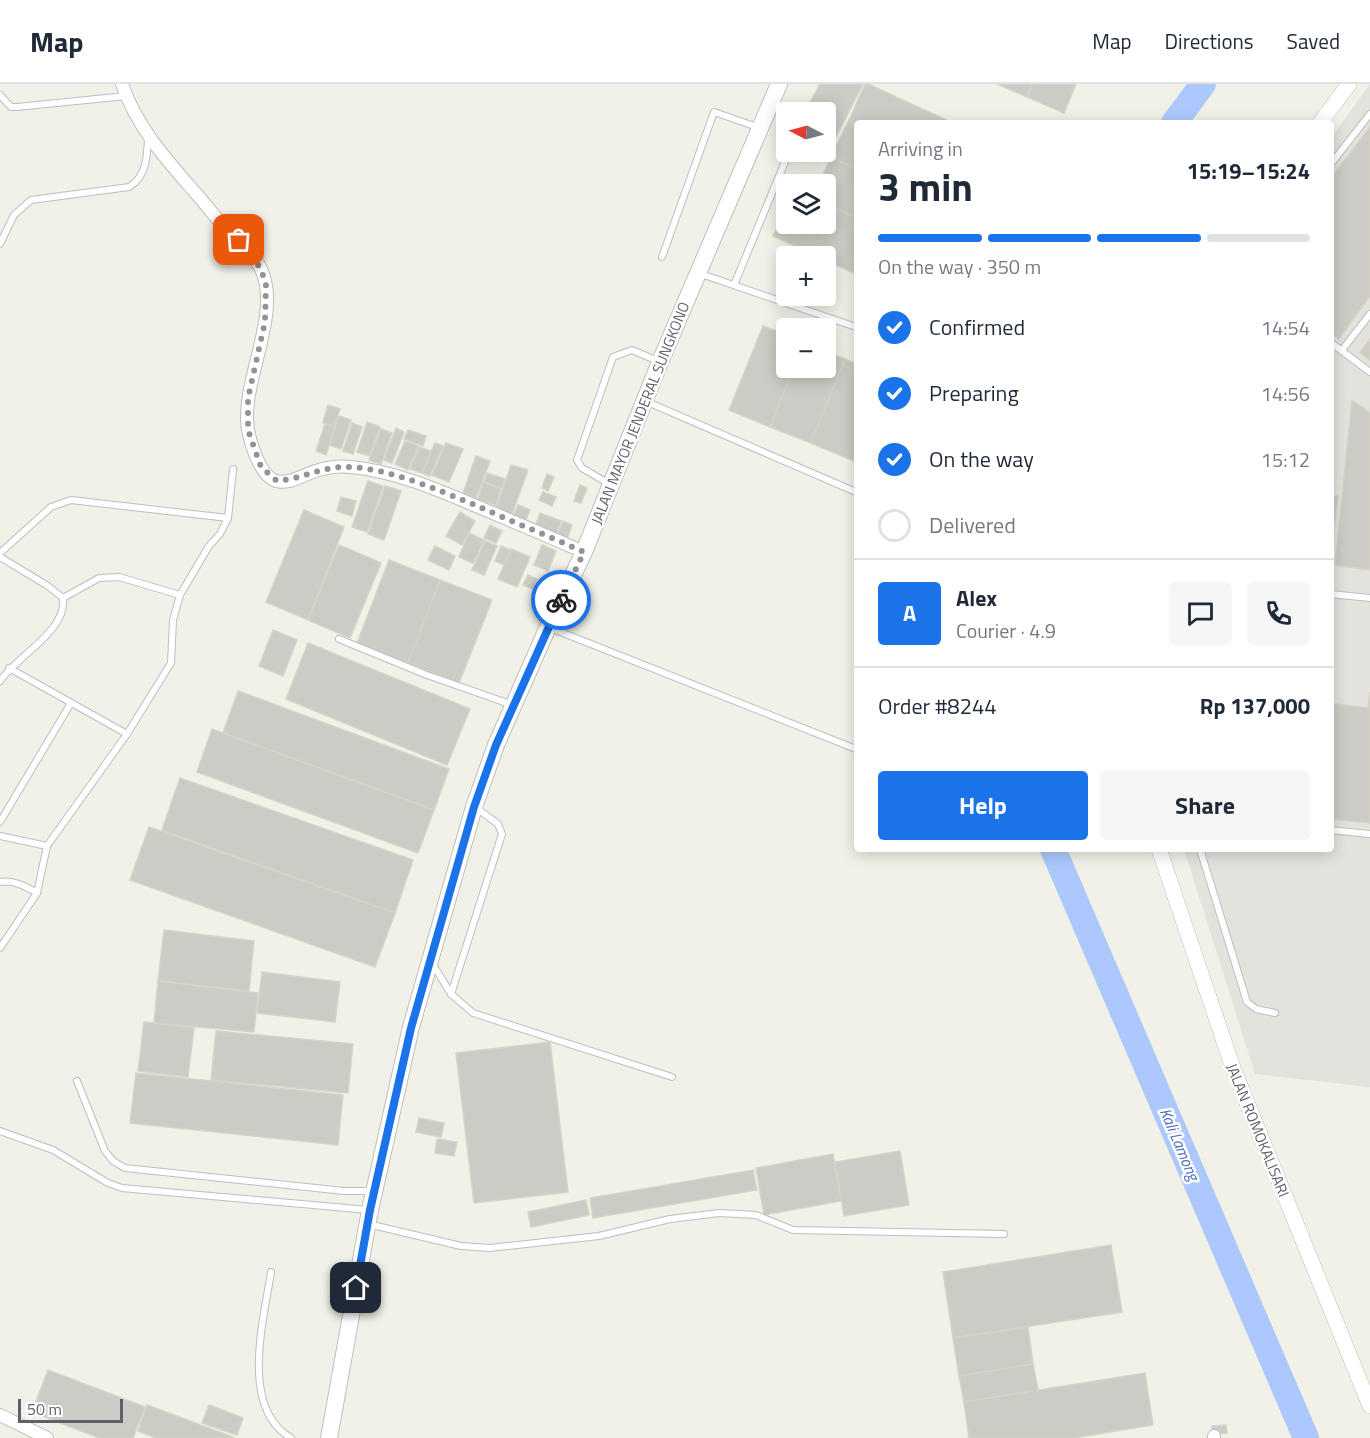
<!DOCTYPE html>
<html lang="en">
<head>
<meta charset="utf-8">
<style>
	:root { --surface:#fff; --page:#f6f6f7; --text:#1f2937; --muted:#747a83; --line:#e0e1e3; --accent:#1a73e8 }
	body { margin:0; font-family:"Titillium Web",sans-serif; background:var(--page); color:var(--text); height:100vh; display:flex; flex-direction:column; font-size:22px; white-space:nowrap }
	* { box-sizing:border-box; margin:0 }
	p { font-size:20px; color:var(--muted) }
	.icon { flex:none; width:33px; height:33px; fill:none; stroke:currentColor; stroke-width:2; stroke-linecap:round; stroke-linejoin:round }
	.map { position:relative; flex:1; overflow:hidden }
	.sheet { position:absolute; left:854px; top:36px; width:480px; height:732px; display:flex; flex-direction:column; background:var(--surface); border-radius:6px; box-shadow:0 3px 15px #0003 }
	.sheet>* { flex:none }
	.needle { width:39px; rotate:276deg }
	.buttons { position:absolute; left:776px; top:18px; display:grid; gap:12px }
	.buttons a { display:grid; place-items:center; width:60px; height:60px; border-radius:6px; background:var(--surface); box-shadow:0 3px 15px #0003; font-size:30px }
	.scale { position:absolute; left:18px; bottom:15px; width:105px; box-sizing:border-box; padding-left:6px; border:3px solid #5f6168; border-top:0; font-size:16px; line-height:21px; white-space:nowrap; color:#5f6168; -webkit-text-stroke:4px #fff; paint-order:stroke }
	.pin { position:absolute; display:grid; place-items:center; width:51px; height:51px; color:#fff; margin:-26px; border-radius:12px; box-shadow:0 3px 9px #0006 }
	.courier { position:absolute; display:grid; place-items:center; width:60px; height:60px; margin:-30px; border:4px solid #1a73e8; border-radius:50%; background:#fff; color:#222; box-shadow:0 2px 8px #0007 }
	.head em { font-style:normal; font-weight:700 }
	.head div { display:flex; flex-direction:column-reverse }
	.head { display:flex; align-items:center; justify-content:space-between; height:102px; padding:0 24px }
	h1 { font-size:39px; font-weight:700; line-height:45px }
	.bar { display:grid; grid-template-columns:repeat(4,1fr); gap:9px 6px; align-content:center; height:72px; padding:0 24px }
	.bar i { height:8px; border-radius:4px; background:var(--line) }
	.bar .current { background:var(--accent) }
	.bar p { grid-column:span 4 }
	.line { display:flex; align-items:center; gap:15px; padding:0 24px; border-top:2px solid var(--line) }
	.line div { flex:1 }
	.round { display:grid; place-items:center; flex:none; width:63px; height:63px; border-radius:6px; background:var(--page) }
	ol { padding:0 24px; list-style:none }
	li { display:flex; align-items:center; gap:18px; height:66px }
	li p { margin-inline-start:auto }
	li .icon { padding:6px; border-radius:50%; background:var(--accent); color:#fff; stroke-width:4 }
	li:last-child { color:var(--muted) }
	li i { width:33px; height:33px; border:3px solid var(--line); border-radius:50% }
	.cta { display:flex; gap:12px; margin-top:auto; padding:12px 24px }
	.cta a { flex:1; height:69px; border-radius:6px; background:var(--accent); color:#fff; font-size:24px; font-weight:700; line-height:69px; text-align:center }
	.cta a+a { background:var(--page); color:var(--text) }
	header { display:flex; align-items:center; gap:36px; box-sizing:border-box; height:84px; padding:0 30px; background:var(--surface); border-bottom:2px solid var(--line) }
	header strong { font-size:28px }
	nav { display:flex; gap:33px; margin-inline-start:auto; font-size:21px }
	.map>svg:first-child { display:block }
</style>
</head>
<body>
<header>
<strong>Map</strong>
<nav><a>Map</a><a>Directions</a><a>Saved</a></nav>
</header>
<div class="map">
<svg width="1370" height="1354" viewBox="0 0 1370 1354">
	<rect width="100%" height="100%" fill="#f1f1e8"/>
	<path fill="#e3e2dc" d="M 1370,0 L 1370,1003 L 1255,990 L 1184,765 L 1330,765 L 1331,54 Z"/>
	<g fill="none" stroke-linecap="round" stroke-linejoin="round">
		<g stroke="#acc8fd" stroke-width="26">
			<path d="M 1174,39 L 1203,0"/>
			<path d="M 1053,765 L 1306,1354"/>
		</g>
	</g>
	<g fill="#cccbc5" stroke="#d5d4c6" stroke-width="1.5">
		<path d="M 820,0 L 863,0 L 834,57 L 825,52 L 825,28 L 805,28 Z"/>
		<path d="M 865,0 L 868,0 L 953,39 L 856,39 L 849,36 Z"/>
		<path d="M 997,0 L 1033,0 L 1027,13 Z"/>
		<path d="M 1033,0 L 1076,0 L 1064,29 L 1027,13 Z"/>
		<path d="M 849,36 L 856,39 L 856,85 L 831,73 Z"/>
		<path d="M 1370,43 L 1370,212 L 1339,255 L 1330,249 L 1330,95 Z"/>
		<path d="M 831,73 L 856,85 L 856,133 L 825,119 L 825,100 L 819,100 Z"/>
		<path d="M 825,119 L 856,134 L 856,190 L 825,176 L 825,172 L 818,172 L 773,152 L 786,124 L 786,140 L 825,140 Z"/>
		<path d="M 763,242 L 786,251 L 786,284 L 794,284 L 770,343 L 729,326 Z"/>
		<path d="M 1370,255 L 1370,276 L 1360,268 Z"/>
		<path d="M 825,267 L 845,275 L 811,359 L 770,343 L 794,284 L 825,284 Z"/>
		<path d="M 845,275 L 856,280 L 856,370 L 854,377 L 811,359 Z"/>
		<path d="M 1352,316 L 1370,329 L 1370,486 L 1335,481 Z"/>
		<path d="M 328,321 L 340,325 L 334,342 L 323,339 Z"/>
		<path d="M 339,332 L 351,336 L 341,365 L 329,361 Z"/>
		<path d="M 367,338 L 380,343 L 369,372 L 357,368 Z"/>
		<path d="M 352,339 L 362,343 L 353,370 L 343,367 Z"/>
		<path d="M 325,340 L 335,344 L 326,371 L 316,367 Z"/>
		<path d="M 396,344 L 404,348 L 392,379 L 384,376 Z"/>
		<path d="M 381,345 L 392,349 L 381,380 L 369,376 Z"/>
		<path d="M 408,346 L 426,352 L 423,362 L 404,355 Z"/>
		<path d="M 405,357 L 418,362 L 408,386 L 395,380 Z"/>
		<path d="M 435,359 L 443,362 L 430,392 L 422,389 Z"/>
		<path d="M 446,359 L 463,365 L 449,398 L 432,391 Z"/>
		<path d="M 419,363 L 431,367 L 422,389 L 410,385 Z"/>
		<path d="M 476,372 L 490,377 L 476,414 L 463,409 Z"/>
		<path d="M 511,381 L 528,386 L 511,433 L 495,428 Z"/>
		<path d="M 487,389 L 505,395 L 502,404 L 484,398 Z"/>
		<path d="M 547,390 L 554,393 L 548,407 L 542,404 Z"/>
		<path d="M 368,397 L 383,402 L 367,448 L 352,443 Z"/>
		<path d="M 483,399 L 501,405 L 496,421 L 478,415 Z"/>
		<path d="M 580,401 L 587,404 L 581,419 L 574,417 Z"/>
		<path d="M 385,402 L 401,407 L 384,456 L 368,450 Z"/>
		<path d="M 543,408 L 556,413 L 552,422 L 539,416 Z"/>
		<path d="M 1330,411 L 1338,412 L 1330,475 Z"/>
		<path d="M 341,413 L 356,417 L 352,432 L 337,427 Z"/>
		<path d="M 518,421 L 530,426 L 525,438 L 513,433 Z"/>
		<path d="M 304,426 L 344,443 L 308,536 L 266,518 Z"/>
		<path d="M 460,428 L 475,437 L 462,461 L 446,452 Z"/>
		<path d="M 540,429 L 561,437 L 556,451 L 535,443 Z"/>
		<path d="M 563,437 L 572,441 L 567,455 L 557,451 Z"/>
		<path d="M 490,441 L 502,447 L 496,459 L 484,454 Z"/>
		<path d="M 469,449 L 484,456 L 473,479 L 459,473 Z"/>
		<path d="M 485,457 L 497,462 L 484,491 L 472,486 Z"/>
		<path d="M 339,461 L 381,479 L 350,554 L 308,536 Z"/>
		<path d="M 542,461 L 556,467 L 548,487 L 534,481 Z"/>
		<path d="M 435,462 L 455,472 L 449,486 L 428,476 Z"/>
		<path d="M 501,462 L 510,466 L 504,481 L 495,477 Z"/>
		<path d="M 511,465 L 530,473 L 517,503 L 498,495 Z"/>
		<path d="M 389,476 L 440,496 L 408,579 L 357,559 Z"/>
		<path d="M 528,491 L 537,495 L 533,505 L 523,501 Z"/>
		<path d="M 440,496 L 492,516 L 459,599 L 408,579 Z"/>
		<path d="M 273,546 L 297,556 L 283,592 L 259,582 Z"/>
		<path d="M 308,559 L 470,625 L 447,681 L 286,615 Z"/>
		<path d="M 238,607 L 449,685 L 434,726 L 223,649 Z"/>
		<path d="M 1370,608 L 1370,739 L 1330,735 L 1330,619 L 1368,624 Z"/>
		<path d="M 212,645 L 434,726 L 418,769 L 197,688 Z"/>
		<path d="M 180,694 L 413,776 L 395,829 L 162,746 Z"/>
		<path d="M 149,743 L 395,829 L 375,883 L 130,796 Z"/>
		<path d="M 164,846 L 254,857 L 249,907 L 158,897 Z"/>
		<path d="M 262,888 L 340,898 L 335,938 L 257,929 Z"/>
		<path d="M 158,897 L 258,909 L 254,948 L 154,939 Z"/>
		<path d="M 144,938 L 194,944 L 188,993 L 138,987 Z"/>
		<path d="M 216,947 L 353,960 L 348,1009 L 211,996 Z"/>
		<path d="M 550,958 L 568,1108 L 474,1119 L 456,969 Z"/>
		<path d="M 136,989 L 343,1011 L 338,1061 L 130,1039 Z"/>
		<path d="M 419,1034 L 444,1039 L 441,1053 L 416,1048 Z"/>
		<path d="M 437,1055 L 457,1058 L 454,1072 L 435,1069 Z"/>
		<path d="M 900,1067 L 909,1121 L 844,1132 L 835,1078 Z"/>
		<path d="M 833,1070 L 841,1117 L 764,1131 L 756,1084 Z"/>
		<path d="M 753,1086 L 757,1106 L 593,1134 L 590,1114 Z"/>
		<path d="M 586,1116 L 589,1131 L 531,1143 L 528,1128 Z"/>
		<path d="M 1111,1161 L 1122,1228 L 953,1254 L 943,1188 Z"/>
		<path d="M 1028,1243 L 1033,1280 L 959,1292 L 953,1254 Z"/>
		<path d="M 1033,1280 L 1038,1306 L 964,1318 L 959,1292 Z"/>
		<path d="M 48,1286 L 145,1323 L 133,1354 L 99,1354 L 32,1328 Z"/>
		<path d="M 1145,1289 L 1153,1341 L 1074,1354 L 969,1354 L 964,1318 Z"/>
		<path d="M 147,1321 L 235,1354 L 156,1354 L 138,1347 Z"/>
		<path d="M 209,1321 L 243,1334 L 237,1351 L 202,1339 Z"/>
		<path d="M 1226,1341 L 1227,1349 L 1212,1351 L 1212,1342 Z"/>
	</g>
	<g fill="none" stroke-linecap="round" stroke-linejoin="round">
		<g stroke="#bcbec3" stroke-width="8">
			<g id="service">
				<path d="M 0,11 L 11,23 L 17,23 L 126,12"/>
				<path d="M 1330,81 L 1370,30"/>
				<path d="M 0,160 L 14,131 L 31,116 L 129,103 C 146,93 147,74 148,55"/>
				<path d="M 662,173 L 714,28 L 760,44"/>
				<path d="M 701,190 L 856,243"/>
				<path d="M 734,201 L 789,68"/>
				<path d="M 1330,258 L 1370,288"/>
				<path d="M 1342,266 L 1370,230"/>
				<path d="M 645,317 L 856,408"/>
				<path d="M 611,401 L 582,384 L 577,376 L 613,273 L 632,266 L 660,278"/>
				<path d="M 0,469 L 51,423 L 71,416 L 228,434"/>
				<path d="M 0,473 L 48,502 L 63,514 C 67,547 18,571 0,597"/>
				<path d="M 1330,510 L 1370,514"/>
				<path d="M 63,514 L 99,494 L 119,493 L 180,511"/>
				<path d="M 548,543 L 856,665"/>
				<path d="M 339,555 L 427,591 L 513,621"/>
				<path d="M 9,584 L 127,650"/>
				<path d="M 0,738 L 71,619"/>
				<path d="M 1330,746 L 1370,750"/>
				<path d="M 0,752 L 47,762"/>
				<path d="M 1200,765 L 1247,918 L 1256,925 L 1275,929"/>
				<path d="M 0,798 C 14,796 25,802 37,809"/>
				<path d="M 0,864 L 37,809 L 47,762 L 127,650 L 171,579 L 173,536 L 180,511 L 209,462 L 220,450 L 228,434 L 233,385"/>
				<path d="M 432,879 L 451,910 L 473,929 L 672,993"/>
				<path d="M 451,910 L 502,750 L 498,740 L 475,723"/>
				<path d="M 77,997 L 105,1067 L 113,1077 L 125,1084 L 344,1107 L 373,1107"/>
				<path d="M 0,1047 L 53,1066 L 108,1099 L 122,1104 L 369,1126"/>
				<path d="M 368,1140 L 461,1162 L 490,1164 L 599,1152 L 670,1135 L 719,1129 L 756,1131 L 793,1146 L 1004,1150"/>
				<path d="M 271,1188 C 264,1235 239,1324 291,1354"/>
			</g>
		</g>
		<g stroke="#bcbec3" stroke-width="14">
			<g id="minor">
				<path d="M 122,0 C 136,41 164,73 192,105 C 203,117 213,130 224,143 C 237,156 251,166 260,183 C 282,224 246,289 247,334 C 247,350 258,391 276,397 C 290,401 306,389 319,386 C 329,383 341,382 351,383 C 394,387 436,405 476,422 C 512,437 548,452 584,468"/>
				<path d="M 0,1331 L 47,1354"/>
				<path d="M 1214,1352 L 1214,1354"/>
			</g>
		</g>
		<g stroke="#bcbec3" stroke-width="16">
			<g id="tertiary">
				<path d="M 1320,39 L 1349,0"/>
				<path d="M 1159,765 L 1233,984 L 1370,1322"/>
			</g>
		</g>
		<g stroke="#bdbec5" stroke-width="18">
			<path id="secondary" d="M 329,1354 L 370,1126 L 411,943 L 474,723 L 496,661 L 548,543 L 584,468 L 660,278 L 779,0"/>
		</g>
		<use href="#service" stroke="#fff" stroke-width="6"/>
		<use href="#minor" stroke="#fff" stroke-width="12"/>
		<use href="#tertiary" stroke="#fff" stroke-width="15"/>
		<use href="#secondary" stroke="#fff" stroke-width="16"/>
	</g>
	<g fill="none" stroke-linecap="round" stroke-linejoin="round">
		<path stroke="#929395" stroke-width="6" stroke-dasharray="0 10.8" d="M 239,156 L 252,168 L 266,198 L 265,238 L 248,314 L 248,346 L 261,383 L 277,397 C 302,395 323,382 348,383 C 388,384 438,406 475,421 C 511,437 548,452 584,468 L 561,516"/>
		<path stroke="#1a73e8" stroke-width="8" d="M 356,1204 L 370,1126 L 411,944 L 474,723 L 496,661 L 561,516"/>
	</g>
	<g text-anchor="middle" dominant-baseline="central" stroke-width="5" stroke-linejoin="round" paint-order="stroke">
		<g font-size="15" fill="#5f6168" stroke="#fff">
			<text transform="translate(640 329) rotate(-68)">JALAN MAYOR JENDERAL SUNGKONO</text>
			<text transform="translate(1258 1046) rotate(68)">JALAN ROMOKALISARI</text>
		</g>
		<g font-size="16" font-style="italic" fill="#4c6cc2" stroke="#fff">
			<text transform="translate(1180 1060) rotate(67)">Kali Lamong</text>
		</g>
	</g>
</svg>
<div class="buttons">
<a><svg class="needle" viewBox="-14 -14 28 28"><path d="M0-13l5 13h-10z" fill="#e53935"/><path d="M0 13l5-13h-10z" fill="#747a83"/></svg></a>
<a><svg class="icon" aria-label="layers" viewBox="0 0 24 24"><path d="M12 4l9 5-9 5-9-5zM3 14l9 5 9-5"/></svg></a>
<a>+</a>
<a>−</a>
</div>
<div class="scale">50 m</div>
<div class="pin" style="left:239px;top:156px;background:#ea580c"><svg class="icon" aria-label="bag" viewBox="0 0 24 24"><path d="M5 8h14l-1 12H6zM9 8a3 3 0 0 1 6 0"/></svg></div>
<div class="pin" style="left:356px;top:1204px;background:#1f2937"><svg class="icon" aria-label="home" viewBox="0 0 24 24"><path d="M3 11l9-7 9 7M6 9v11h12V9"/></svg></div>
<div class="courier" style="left:561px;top:516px"><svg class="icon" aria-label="bike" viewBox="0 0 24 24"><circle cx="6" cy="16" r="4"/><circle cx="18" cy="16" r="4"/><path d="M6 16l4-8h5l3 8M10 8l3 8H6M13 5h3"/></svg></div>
<section class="sheet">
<div class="head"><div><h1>3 min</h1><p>Arriving in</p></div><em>15:19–15:24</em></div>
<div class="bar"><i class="current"></i><i class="current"></i><i class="current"></i><i></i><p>On the way · 350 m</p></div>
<ol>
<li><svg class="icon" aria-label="check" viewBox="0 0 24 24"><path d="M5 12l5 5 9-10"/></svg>Confirmed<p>14:54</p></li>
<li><svg class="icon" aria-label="check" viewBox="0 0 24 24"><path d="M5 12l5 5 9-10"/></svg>Preparing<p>14:56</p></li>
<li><svg class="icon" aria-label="check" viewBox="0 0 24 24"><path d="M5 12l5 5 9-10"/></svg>On the way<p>15:12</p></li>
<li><i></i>Delivered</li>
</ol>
<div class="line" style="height:108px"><b class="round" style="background:var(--accent);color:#fff">A</b><div><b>Alex</b><p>Courier · 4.9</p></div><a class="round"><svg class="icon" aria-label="chat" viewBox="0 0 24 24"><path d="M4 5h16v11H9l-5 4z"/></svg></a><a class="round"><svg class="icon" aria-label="phone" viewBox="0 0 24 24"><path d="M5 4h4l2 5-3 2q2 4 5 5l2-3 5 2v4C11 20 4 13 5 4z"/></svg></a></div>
<div class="line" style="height:78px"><div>Order #8244</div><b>Rp 137,000</b></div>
<div class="cta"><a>Help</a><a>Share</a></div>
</section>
</div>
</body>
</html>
